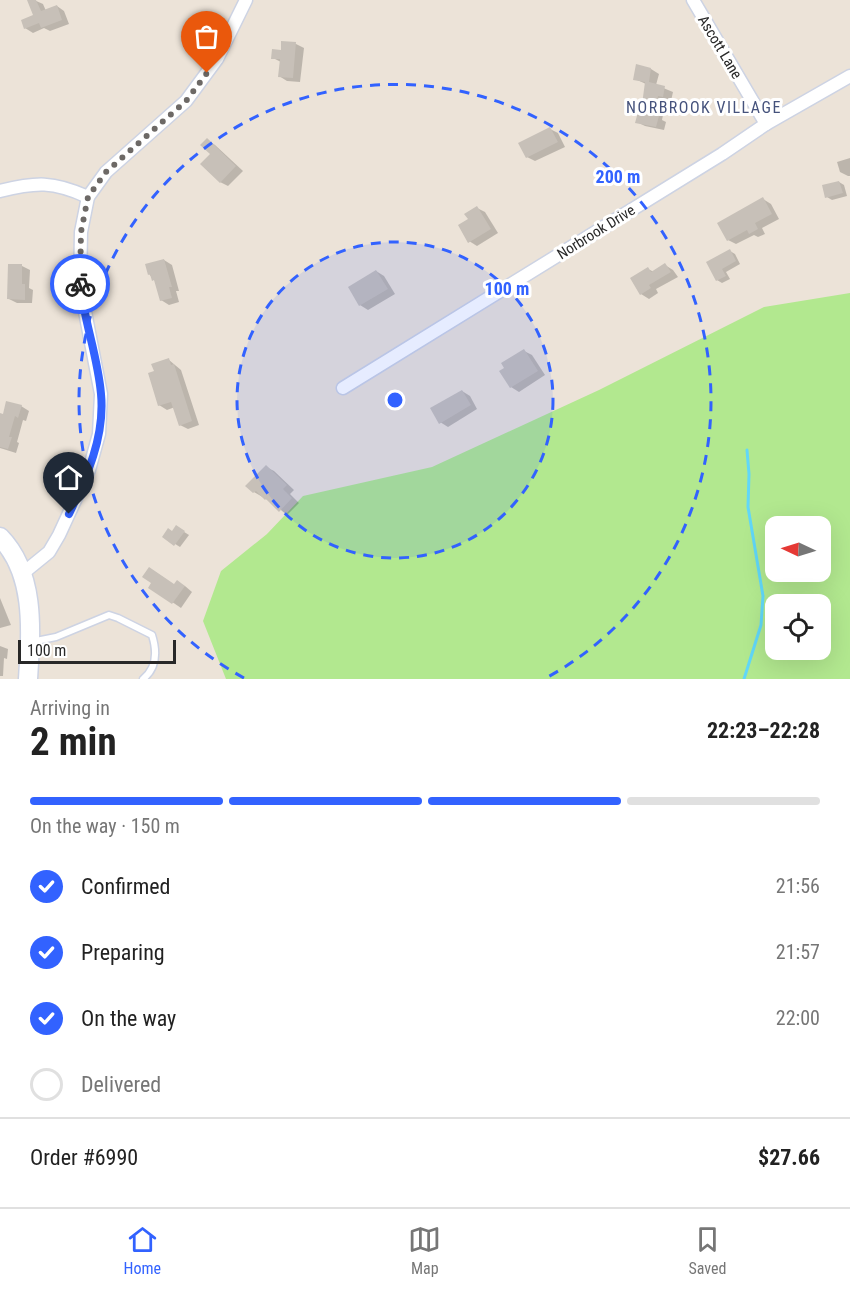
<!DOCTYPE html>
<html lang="en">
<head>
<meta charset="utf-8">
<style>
	:root { --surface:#fff; --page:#f2f2f2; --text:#222; --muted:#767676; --line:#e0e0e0; --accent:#3262ff }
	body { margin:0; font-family:"Roboto Condensed",sans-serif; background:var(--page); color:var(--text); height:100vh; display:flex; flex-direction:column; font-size:22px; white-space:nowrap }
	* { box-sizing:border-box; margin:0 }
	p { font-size:20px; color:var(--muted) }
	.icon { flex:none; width:33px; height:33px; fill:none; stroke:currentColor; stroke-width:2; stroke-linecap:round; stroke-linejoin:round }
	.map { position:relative; height:679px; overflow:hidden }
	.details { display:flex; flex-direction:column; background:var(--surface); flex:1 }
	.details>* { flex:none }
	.needle { width:39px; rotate:274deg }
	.fabs { position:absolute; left:765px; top:516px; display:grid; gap:12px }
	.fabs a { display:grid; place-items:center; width:66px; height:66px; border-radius:12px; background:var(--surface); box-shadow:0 6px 24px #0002; font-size:30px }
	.scale { position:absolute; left:18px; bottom:15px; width:158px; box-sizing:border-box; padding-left:6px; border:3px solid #282828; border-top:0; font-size:16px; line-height:21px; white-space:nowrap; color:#282828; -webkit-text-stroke:4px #fff; paint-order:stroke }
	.pin { position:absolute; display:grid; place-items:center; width:51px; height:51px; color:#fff; margin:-62px -26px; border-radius:50% 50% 50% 0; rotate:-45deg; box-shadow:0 0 6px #0007 }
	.pin .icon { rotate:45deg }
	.courier { position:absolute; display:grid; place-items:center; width:60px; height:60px; margin:-30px; border:4px solid #3262ff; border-radius:50%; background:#fff; color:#222; box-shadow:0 2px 8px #0007 }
	.headline em { font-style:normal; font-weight:700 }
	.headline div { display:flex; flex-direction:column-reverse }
	.headline { display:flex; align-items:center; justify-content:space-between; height:102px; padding:0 30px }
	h1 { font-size:39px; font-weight:700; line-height:45px }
	.bar { display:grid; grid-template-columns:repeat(4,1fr); gap:9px 6px; align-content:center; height:72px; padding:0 30px }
	.bar i { height:8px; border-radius:4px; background:var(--line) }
	.bar .active { background:var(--accent) }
	.bar p { grid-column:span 4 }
	.line { display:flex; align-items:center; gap:15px; padding:0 30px; border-top:2px solid var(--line) }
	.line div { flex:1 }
	ol { padding:0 30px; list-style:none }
	li { display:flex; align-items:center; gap:18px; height:66px }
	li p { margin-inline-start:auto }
	li .icon { padding:6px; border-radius:50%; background:var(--accent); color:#fff; stroke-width:4 }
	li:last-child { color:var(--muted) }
	li i { width:33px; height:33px; border:3px solid var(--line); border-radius:50% }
	.tabs { display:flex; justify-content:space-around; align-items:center; height:84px; border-top:2px solid var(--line); background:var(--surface); font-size:16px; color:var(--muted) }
	.tabs a { display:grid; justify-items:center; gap:3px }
	.tabs .active { color:var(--accent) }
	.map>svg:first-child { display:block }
</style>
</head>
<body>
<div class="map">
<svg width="850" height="679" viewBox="0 0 850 679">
	<rect width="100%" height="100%" fill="#ece3d8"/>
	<path fill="#b2e88f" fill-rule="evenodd" d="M 850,293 L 850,679 L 226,679 L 203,621 L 221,571 L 267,534 L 303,496 L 432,467 L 599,390 L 764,307 ZM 776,526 L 820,526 L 820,572 L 776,572 ZM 776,604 L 820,604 L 820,650 L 776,650 Z"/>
	<g fill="#0003">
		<path d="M 34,0 L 43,4 L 46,11 L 57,6 L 64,11 L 69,24 L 50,31 L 44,28 L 33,33 L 25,28 L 35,16 Z"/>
		<path d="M 283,42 L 296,44 L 304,48 L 300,82 L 287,81 L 279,76 L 281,62 L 273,58 L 282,51 Z"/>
		<path d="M 637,66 L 651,69 L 659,74 L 656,85 L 673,92 L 671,101 L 666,100 L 662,120 L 666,122 L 664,130 L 645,126 L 637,122 L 642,114 L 646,84 L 635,79 Z"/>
		<path d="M 550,129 L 558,133 L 565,147 L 535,161 L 527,157 Z"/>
		<path d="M 207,140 L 215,145 L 243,171 L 228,186 L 220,182 Z"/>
		<path d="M 850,158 L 850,176 L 848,176 L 840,172 L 837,162 Z"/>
		<path d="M 839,182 L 844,185 L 847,196 L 832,200 L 827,197 Z"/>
		<path d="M 763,199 L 771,204 L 779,219 L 762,228 L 765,234 L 758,237 L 754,235 L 736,244 L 728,240 Z"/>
		<path d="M 477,208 L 485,212 L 498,233 L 477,246 L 469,241 L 470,220 Z"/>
		<path d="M 730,251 L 735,254 L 740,264 L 726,272 L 730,279 L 722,283 L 717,280 L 708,263 Z"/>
		<path d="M 164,260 L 172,265 L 179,291 L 176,291 L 179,302 L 169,305 L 161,300 L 156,282 L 149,274 Z"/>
		<path d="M 665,265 L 673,270 L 678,277 L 656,289 L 658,293 L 649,299 L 641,294 L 648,269 L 654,272 Z"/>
		<path d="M 22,266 L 30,270 L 29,288 L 33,290 L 32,303 L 17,303 L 9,299 Z"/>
		<path d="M 376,271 L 384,276 L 395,294 L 368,310 L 360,305 Z"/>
		<path d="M 524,351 L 532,355 L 545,375 L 519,392 L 511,387 Z"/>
		<path d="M 169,360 L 181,370 L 199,425 L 188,429 L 180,425 L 175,407 L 167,410 L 159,405 L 156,372 Z"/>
		<path d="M 462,391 L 470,396 L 477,409 L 448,427 L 440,422 Z"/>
		<path d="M 21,406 L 29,411 L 26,421 L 23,420 L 17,442 L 19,443 L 16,453 L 0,448 L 0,414 L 4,415 Z"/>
		<path d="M 266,467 L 274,471 L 294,490 L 290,494 L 299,503 L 287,515 L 271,502 L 254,492 Z"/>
		<path d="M 181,530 L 189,535 L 180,547 L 164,537 Z"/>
		<path d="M 153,583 L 185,586 L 192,592 L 181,608 L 150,587 Z"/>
		<path d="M 0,598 L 11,625 L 0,628 Z"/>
		<path d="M 0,646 L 8,649 L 7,659 L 4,658 L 3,676 L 0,676 Z"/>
	</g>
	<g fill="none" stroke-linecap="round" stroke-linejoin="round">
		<path stroke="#61d7f8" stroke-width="3" d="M 744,679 L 761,625 L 763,596 L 748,507 L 749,474 L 747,450"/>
	</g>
	<g fill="#c7c0b8">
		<path d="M 27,0 L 36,0 L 41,11 L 57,5 L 62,20 L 41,28 L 39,23 L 24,29 L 21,20 L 33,15 Z"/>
		<path d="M 281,41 L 296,42 L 293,78 L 278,77 L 280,59 L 271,59 L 272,49 L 281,50 Z"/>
		<path d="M 636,64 L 651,68 L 649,82 L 665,86 L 663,97 L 658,96 L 655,115 L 659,116 L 656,127 L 635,123 L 638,112 L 641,112 L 645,82 L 633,80 Z"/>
		<path d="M 550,127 L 558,142 L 526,158 L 518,143 Z"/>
		<path d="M 207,138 L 236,166 L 220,183 L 200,164 L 210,154 L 200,145 Z"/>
		<path d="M 839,181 L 843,193 L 825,198 L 822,185 Z"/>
		<path d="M 763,197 L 772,214 L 755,223 L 758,229 L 749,234 L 747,230 L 727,241 L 717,223 Z"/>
		<path d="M 477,206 L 491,229 L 468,243 L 458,225 L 468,219 L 464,214 Z"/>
		<path d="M 730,249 L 736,261 L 722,269 L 726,276 L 716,281 L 706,262 Z"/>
		<path d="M 164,259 L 172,287 L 169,287 L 172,298 L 160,301 L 154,280 L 152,281 L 150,274 L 148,275 L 145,264 Z"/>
		<path d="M 665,263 L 671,272 L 649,285 L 651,288 L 640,295 L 630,278 L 648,267 L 651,272 Z"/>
		<path d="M 8,264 L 22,264 L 22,284 L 25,284 L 25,300 L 7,299 Z"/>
		<path d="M 376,270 L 388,289 L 359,306 L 348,287 Z"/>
		<path d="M 524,349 L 538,371 L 510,388 L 499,371 L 504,368 L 501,363 Z"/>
		<path d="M 169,358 L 171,365 L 174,364 L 192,421 L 179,426 L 171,402 L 158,406 L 148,373 L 154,371 L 151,364 Z"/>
		<path d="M 462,390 L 471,405 L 439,424 L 430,408 Z"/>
		<path d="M 6,401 L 22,405 L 18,418 L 15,416 L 9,437 L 12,437 L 8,449 L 0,447 L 0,413 L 3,414 Z"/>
		<path d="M 266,465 L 287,485 L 283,489 L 292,498 L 279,512 L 266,499 L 265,500 L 256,491 L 253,493 L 245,486 Z"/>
		<path d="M 176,525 L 185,531 L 174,546 L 162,537 L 168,528 L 172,531 Z"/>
		<path d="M 149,567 L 174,584 L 177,580 L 185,586 L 172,604 L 148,588 L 151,583 L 142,577 Z"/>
	</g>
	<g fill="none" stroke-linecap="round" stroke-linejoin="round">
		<g stroke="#cdd3e3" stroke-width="9">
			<path id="lane" d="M 31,642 L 56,637 L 109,615 L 118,618 L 152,635 C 157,651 157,668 143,679"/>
		</g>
		<g stroke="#cdd3e3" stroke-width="15">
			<g id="street">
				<path d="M 693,0 L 766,124"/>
				<path d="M 0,191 C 36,182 53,181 88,197"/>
				<path d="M 343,388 L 722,154 L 766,124 L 850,76"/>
				<path d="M 22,574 L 49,552 L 59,535 L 89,470 L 99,434 L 101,394 L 80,286 L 81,232 L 88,197 L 106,172 L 186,101 L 217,59 L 246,0"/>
			</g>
		</g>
		<g stroke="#cdd3e3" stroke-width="21">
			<path id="secondary" d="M 0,537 C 36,574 31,631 28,679"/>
		</g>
		<use href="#lane" stroke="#fff" stroke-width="6"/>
		<use href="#street" stroke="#fff" stroke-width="12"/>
		<use href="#secondary" stroke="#fff" stroke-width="18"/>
	</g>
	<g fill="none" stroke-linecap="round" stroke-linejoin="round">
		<path stroke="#6d6966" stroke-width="6" stroke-dasharray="0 10.8" d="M 80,284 L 81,232 L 88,197 L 106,172 L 186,101 L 207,73"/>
		<path stroke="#3262ff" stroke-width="8" d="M 69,514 C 87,476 105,437 101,394 C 98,357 84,321 80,284"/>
	</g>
	<circle cx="395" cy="400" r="158" fill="#3262ff" fill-opacity=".12"/>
	<g fill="none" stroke="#3262ff" stroke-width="3" stroke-dasharray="10 8">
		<circle cx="395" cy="400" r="158"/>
		<path d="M244 678A316 316 0 1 1 546 678"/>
	</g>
	<g text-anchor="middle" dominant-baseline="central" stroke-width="6" stroke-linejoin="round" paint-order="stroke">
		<g font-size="15" fill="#282828" stroke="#fff">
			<text transform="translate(720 47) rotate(59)">Ascott Lane</text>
			<text transform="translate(596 232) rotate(-32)">Norbrook Drive</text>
		</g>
		<g font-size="16" letter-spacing="1.5" fill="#45527c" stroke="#fff">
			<text x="704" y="107">NORBROOK VILLAGE</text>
		</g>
	</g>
	<circle cx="395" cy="400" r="9" fill="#3262ff" stroke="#fff" stroke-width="3"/>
	<g font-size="18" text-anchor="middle" font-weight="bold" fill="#3262ff" stroke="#fff" stroke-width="6" stroke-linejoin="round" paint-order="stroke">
		<text x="618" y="183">200 m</text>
		<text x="507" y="295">100 m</text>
	</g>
</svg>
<div class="fabs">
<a><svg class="needle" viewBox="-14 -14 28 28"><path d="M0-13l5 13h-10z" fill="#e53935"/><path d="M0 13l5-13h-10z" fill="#767676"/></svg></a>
<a><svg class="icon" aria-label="locate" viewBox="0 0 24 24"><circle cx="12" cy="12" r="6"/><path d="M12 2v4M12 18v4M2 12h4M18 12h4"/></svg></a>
</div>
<div class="scale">100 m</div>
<div class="pin" style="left:207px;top:73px;background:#ea580c"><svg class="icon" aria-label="bag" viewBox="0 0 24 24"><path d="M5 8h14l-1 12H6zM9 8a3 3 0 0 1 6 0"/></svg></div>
<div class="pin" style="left:69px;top:514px;background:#1f2937"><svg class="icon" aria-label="home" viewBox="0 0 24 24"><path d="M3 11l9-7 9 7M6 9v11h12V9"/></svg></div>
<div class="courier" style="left:80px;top:284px"><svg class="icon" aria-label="bike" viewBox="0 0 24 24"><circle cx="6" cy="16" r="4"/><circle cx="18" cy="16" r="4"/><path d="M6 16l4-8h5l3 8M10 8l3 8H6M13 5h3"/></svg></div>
</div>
<section class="details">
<div class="headline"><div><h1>2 min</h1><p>Arriving in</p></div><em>22:23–22:28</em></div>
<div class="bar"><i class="active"></i><i class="active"></i><i class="active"></i><i></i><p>On the way · 150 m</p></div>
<ol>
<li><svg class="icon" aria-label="check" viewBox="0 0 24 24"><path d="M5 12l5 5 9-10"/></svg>Confirmed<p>21:56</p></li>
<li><svg class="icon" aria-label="check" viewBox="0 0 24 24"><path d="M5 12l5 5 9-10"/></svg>Preparing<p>21:57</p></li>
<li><svg class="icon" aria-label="check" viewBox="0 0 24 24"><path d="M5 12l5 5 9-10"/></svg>On the way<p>22:00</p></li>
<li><i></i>Delivered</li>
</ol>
<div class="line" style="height:78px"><div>Order #6990</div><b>$27.66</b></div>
</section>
<nav class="tabs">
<a class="active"><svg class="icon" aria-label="home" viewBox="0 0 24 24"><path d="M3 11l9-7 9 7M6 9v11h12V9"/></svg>Home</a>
<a><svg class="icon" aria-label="map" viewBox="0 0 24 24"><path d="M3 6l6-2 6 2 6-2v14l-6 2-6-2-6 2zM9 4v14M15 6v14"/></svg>Map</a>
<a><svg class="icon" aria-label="saved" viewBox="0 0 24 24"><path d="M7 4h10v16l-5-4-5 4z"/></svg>Saved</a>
</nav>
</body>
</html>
